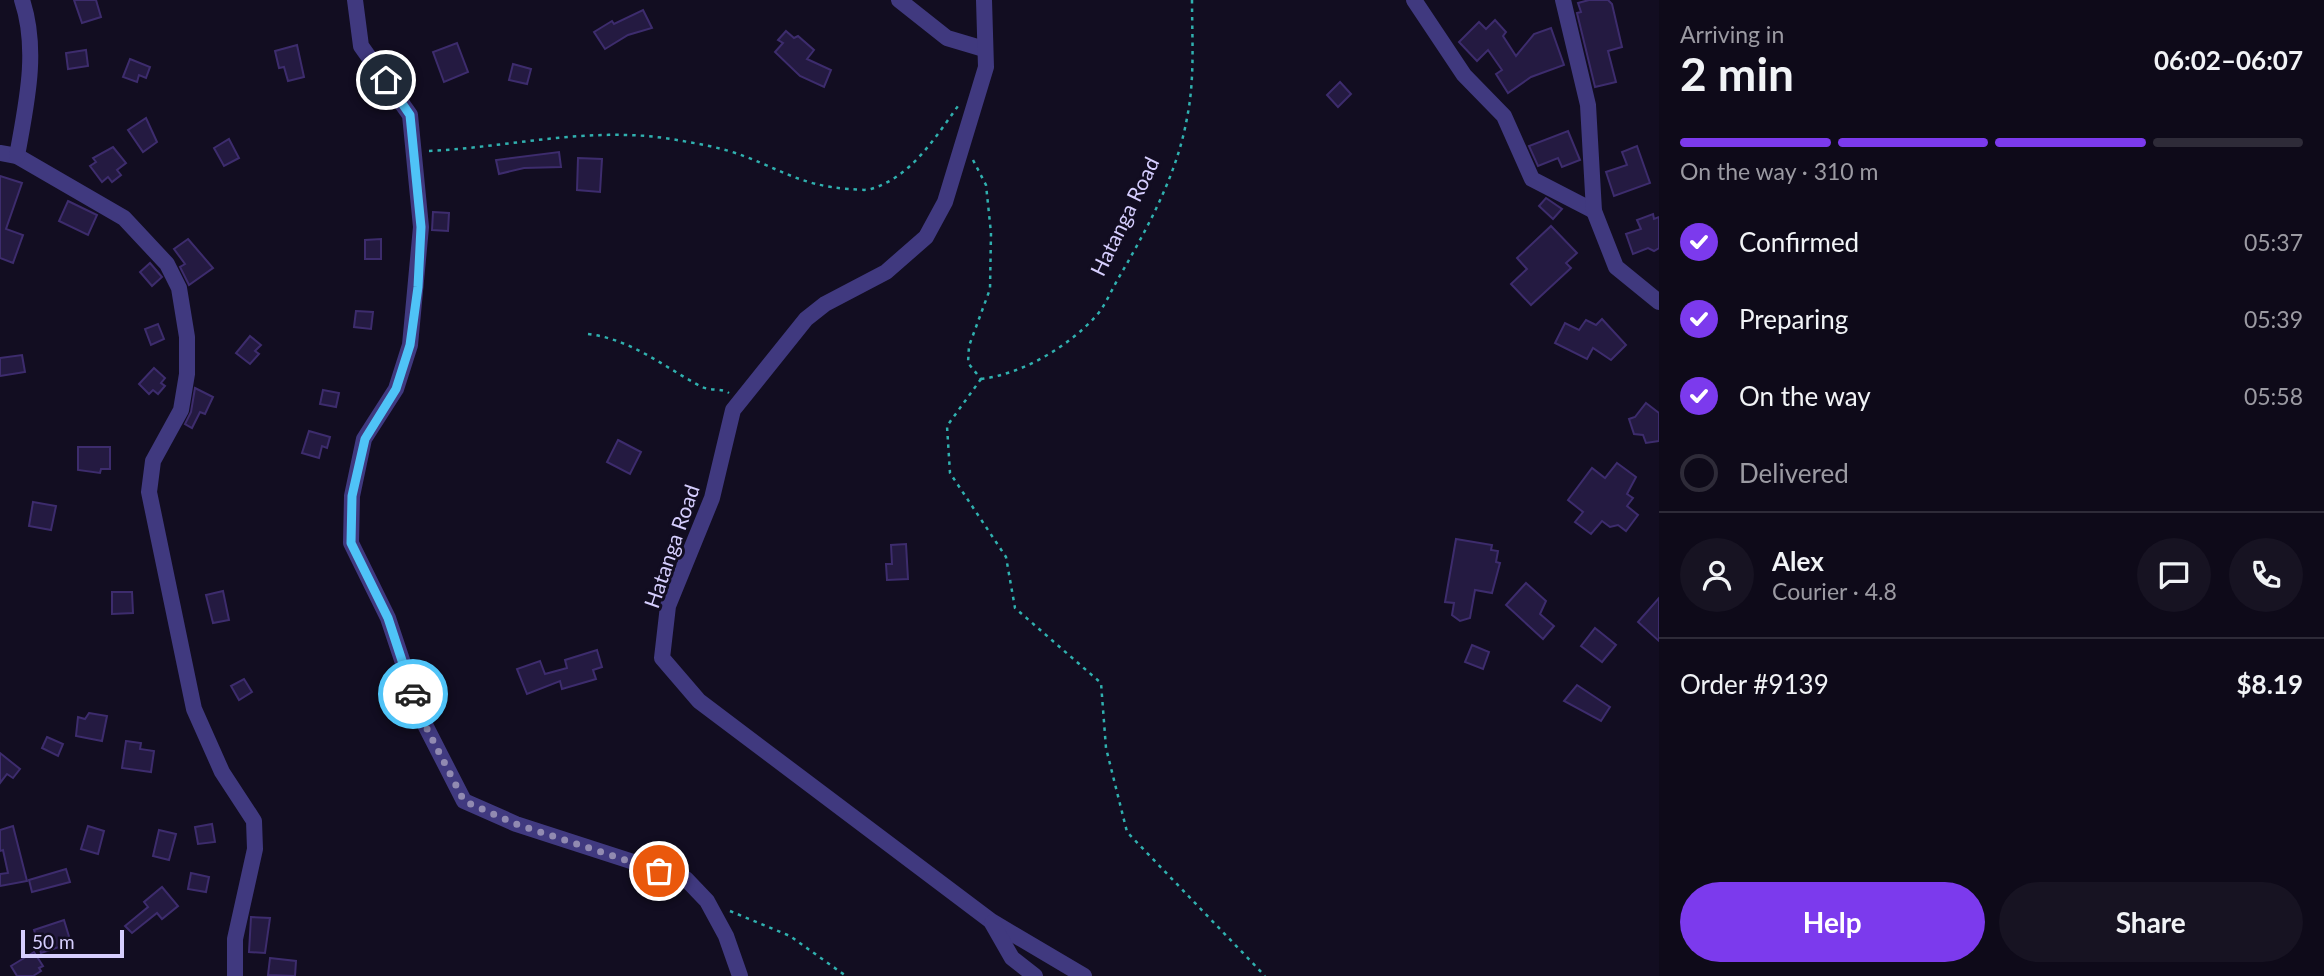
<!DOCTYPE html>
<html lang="en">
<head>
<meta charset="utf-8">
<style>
	:root { --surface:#0e0a19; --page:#171322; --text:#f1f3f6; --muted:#9b9aa2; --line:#2e2b38; --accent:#7c3aed }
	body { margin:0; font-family:Lato,sans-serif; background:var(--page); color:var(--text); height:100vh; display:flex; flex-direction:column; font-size:26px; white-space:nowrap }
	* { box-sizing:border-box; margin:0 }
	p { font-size:23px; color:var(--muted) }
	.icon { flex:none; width:38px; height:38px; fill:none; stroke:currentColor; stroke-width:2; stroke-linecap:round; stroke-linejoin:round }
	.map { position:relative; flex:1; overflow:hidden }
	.details { display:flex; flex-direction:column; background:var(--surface); width:665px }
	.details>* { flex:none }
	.scale { position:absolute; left:21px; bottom:18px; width:103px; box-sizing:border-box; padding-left:7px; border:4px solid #d6cefe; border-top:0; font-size:19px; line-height:24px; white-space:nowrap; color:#d6cefe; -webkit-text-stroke:5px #120d21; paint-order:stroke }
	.pin { position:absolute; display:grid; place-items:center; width:60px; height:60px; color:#fff; margin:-30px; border:4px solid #fff; border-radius:50%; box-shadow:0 2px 7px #0007 }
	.courier { position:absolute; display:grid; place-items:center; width:70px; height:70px; margin:-35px; border:5px solid #4fc3f7; border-radius:50%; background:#fff; color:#222; box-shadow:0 2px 9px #0007 }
	.head em { font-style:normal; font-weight:700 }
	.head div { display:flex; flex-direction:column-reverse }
	.head { display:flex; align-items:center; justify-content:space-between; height:119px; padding:0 21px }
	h1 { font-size:46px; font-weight:700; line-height:52px }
	.bar { display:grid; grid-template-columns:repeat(4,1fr); gap:10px 7px; align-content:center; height:84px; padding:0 21px }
	.bar i { height:9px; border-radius:5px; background:var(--line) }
	.bar .on { background:var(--accent) }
	.bar p { grid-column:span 4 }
	.line { display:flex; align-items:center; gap:18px; padding:0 21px; border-top:2px solid var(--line) }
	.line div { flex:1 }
	.round { display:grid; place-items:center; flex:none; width:74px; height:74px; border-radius:37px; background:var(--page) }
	ol { padding:0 21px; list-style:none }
	li { display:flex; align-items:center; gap:21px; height:77px }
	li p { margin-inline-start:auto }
	li .icon { padding:7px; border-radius:50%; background:var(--accent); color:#fff; stroke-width:4 }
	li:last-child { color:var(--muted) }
	li i { width:38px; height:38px; border:4px solid var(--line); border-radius:50% }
	.action { display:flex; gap:14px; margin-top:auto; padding:14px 21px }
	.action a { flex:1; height:80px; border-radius:42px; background:var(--accent); color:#fff; font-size:28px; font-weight:700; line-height:80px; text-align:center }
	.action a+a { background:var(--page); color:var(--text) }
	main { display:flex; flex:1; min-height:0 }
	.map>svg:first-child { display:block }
</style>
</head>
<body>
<main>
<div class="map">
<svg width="1659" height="976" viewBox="0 0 1659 976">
	<rect width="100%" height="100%" fill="#120d21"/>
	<g fill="#241a41" stroke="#3d2c6d" stroke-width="2">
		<path d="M 74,0 L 96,0 L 101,17 L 82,23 Z"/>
		<path d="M 1589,0 L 1608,0 L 1612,4 L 1622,47 L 1608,51 L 1616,82 L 1595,87 L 1577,13 L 1581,12 L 1578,3 Z"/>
		<path d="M 643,10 L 652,28 L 628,35 L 605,49 L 594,32 L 612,21 L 614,24 Z"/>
		<path d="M 1495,20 L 1506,32 L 1503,36 L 1516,56 L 1534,34 L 1551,28 L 1564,65 L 1531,77 L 1508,93 L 1496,74 L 1502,70 L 1488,50 L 1477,61 L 1459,42 L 1479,22 L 1486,29 Z"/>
		<path d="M 786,31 L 794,38 L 798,36 L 814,50 L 807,59 L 831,70 L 824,87 L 800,76 L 775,52 L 783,43 L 778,40 Z"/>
		<path d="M 457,43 L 468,72 L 444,82 L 433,52 Z"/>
		<path d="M 297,45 L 304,77 L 288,81 L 284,67 L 279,68 L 275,51 Z"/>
		<path d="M 86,50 L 88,66 L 68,69 L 66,53 Z"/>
		<path d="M 130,59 L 150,67 L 146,78 L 139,75 L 137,82 L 123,77 Z"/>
		<path d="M 513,64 L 531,69 L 527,84 L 509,80 Z"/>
		<path d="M 1340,82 L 1351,94 L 1338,107 L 1327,95 Z"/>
		<path d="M 146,118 L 157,142 L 143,152 L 128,130 Z"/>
		<path d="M 1568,131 L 1580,160 L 1562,167 L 1558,158 L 1538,166 L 1529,146 Z"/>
		<path d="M 229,139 L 239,158 L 224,166 L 214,148 Z"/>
		<path d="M 1637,146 L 1650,183 L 1614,196 L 1606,172 L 1627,165 L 1622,152 Z"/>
		<path d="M 113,147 L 126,163 L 117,170 L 121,175 L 112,182 L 108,177 L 102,182 L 90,166 L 96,162 L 93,158 Z"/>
		<path d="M 559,152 L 561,167 L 524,168 L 499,174 L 496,160 Z"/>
		<path d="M 578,158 L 602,159 L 600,192 L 577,190 Z"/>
		<path d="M 0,176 L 22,183 L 6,229 L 23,235 L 13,263 L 0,258 Z"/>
		<path d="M 1546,198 L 1562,209 L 1553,219 L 1539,206 Z"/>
		<path d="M 68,201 L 97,215 L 88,235 L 59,221 Z"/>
		<path d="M 433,212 L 449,213 L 448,231 L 432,230 Z"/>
		<path d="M 1653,214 L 1654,219 L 1659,217 L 1659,248 L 1654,251 L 1648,248 L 1633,254 L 1626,234 L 1641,229 L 1637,220 Z"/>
		<path d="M 1551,226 L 1577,253 L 1566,263 L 1571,268 L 1531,305 L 1511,284 L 1527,269 L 1517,258 Z"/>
		<path d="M 188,239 L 213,268 L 189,285 L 180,267 L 185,264 L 174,249 Z"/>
		<path d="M 381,239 L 381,259 L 365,259 L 365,240 Z"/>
		<path d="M 150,263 L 162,277 L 152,286 L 140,272 Z"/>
		<path d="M 356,311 L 373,312 L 371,329 L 354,327 Z"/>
		<path d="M 1602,319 L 1626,345 L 1611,360 L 1593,348 L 1587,359 L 1555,343 L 1565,323 L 1579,330 L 1586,320 L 1596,325 Z"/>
		<path d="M 158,324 L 164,339 L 151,345 L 145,329 Z"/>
		<path d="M 250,336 L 261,345 L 255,351 L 259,354 L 250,364 L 236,353 Z"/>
		<path d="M 22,355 L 25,372 L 0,376 L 0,358 Z"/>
		<path d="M 154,368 L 165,378 L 161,383 L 165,386 L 158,394 L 153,390 L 149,394 L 139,384 Z"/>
		<path d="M 195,388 L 213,397 L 205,414 L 200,412 L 192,428 L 185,424 L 191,412 Z"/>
		<path d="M 323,390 L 339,393 L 336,407 L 320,404 Z"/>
		<path d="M 1646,403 L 1659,413 L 1659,441 L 1646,443 L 1643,435 L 1634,434 L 1629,419 L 1635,417 Z"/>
		<path d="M 309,431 L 330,437 L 327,448 L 322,446 L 319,458 L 302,453 Z"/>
		<path d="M 618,440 L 641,452 L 630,474 L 607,462 Z"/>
		<path d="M 78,447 L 110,447 L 110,469 L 101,469 L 100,473 L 78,470 Z"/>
		<path d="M 1617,463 L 1636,477 L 1627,494 L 1633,498 L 1627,506 L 1638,515 L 1626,531 L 1618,525 L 1610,527 L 1602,521 L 1591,534 L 1575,522 L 1583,512 L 1568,500 L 1592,468 L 1605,478 Z"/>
		<path d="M 33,502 L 56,506 L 51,530 L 29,526 Z"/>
		<path d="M 1456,539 L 1492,545 L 1491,550 L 1498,551 L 1496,562 L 1500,563 L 1492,593 L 1475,590 L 1470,618 L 1460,621 L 1452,615 L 1454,603 L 1445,602 Z"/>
		<path d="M 906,544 L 908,579 L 887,580 L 886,564 L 892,564 L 891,545 Z"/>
		<path d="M 1526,583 L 1546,601 L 1540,614 L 1554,626 L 1543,639 L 1506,605 Z"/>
		<path d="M 223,591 L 229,620 L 213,623 L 206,595 Z"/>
		<path d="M 112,592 L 132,592 L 133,613 L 112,614 Z"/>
		<path d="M 1659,598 L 1659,641 L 1638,622 Z"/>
		<path d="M 1595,628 L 1616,645 L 1602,662 L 1581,646 Z"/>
		<path d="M 1472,645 L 1489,652 L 1483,669 L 1465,662 Z"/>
		<path d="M 597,650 L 602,667 L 593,670 L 596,679 L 562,689 L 560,681 L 527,694 L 517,669 L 540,661 L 545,674 L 567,668 L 565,660 Z"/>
		<path d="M 244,679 L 252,692 L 239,700 L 231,686 Z"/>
		<path d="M 1577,685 L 1610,707 L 1601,721 L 1564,701 Z"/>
		<path d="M 89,713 L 107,716 L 102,741 L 76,736 L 78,717 L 85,719 Z"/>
		<path d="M 47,737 L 63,744 L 58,756 L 42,748 Z"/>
		<path d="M 126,741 L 141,743 L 140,749 L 154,751 L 151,772 L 122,768 Z"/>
		<path d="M 0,753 L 20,769 L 13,778 L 7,774 L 0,783 Z"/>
		<path d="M 212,824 L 215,842 L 198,844 L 195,827 Z"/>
		<path d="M 13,826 L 27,881 L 0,886 L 0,874 L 8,873 L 3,850 L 0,851 L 0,830 Z"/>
		<path d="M 88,826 L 104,831 L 98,854 L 81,849 Z"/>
		<path d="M 159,830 L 176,834 L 169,860 L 153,856 Z"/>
		<path d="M 66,869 L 70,882 L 32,892 L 29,880 Z"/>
		<path d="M 191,873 L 209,877 L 206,892 L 188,889 Z"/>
		<path d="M 162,887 L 178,906 L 162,919 L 157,913 L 132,933 L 125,926 L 148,907 L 144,902 Z"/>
		<path d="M 251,917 L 270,918 L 265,953 L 249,952 Z"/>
		<path d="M 64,920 L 71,943 L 41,953 L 34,930 Z"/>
		<path d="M 34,952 L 43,966 L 39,968 L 41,971 L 33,976 L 17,976 L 11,966 Z"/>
		<path d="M 270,958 L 296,961 L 295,976 L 268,975 Z"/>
	</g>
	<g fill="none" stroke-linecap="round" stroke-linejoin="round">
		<g stroke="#30b0af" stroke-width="2.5" stroke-dasharray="3.5 5" stroke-linecap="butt">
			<path d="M 429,151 C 512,147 594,125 677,140 C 694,143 712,146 729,151 C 775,165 797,186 850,189 C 856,189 865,191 871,189 C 911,177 935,138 958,106"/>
			<path d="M 973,160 L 986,185 L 991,233 L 990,289 L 969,346 L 968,363 L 981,379"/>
			<path d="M 588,334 C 631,339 664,367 702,387 C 711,391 721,388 729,393"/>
			<path d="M 981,379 L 947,426 L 950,473 L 1006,557 L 1015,608 L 1101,683 L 1106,748 L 1127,832 L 1265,976"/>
			<path d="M 981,379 C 1022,374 1068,347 1096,316 C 1105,306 1111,291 1118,279 C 1147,229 1177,175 1187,118 C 1195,79 1192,39 1192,0"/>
			<path d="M 730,911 L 790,936 L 846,976"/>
		</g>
		<g stroke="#40397f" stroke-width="16">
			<path d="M 355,0 L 361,46 L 410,115 L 421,227 L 410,345 L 396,389 L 364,439 L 352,496 L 351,543 L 388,618 L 421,717 L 464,801 L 516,824 L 686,879 L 707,901 L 726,936 L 740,976"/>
			<path d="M 899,0 L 947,38 L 984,49"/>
			<path d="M 984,0 L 986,67 L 945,202 L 926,237 L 886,272 L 825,304 L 806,319 L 733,410 L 712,498 L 668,606 L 662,658 L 699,701 L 991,921 L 1084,976"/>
			<path d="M 1414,0 L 1464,75 L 1504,116 L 1532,179 L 1594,211"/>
			<path d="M 1563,0 L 1588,105 L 1594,211 L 1616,267 L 1659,302"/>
			<path d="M 0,153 L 17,156 L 124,218 L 167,264 L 179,288 L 187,337 L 187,374 L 181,410 L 153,461 L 149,492 L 194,709 L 222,772 L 254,821 L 255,849 L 235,939 L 235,976"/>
			<path d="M 17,156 C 26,105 39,51 22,0"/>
			<path d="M 992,923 L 1012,958 L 1035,976"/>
		</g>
	</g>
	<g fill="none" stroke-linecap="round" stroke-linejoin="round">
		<path stroke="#918ab1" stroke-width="7" stroke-dasharray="0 12.6" d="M 413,694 L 421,717 L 464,801 L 516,824 L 659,871"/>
		<path stroke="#4fc3f7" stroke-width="9" d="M 386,80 L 410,115 L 421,227 L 418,287 L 410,345 L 396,389 L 365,439 L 352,496 L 351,543 L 388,618 L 413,694"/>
	</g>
	<g text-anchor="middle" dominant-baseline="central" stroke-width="6" stroke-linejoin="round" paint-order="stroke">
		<g font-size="21" fill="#d6cefe" stroke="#120d21">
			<text transform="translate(1124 216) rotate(-64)">Hatanga Road</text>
			<text transform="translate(671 546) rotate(-71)">Hatanga Road</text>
		</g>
	</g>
</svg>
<div class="scale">50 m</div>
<div class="pin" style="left:659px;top:871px;background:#ea580c"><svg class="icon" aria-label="bag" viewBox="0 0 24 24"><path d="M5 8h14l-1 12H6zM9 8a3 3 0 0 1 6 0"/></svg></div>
<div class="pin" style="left:386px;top:80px;background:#1f2937"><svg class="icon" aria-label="home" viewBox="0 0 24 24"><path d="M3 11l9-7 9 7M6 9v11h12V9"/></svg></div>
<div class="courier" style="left:413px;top:694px"><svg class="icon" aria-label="car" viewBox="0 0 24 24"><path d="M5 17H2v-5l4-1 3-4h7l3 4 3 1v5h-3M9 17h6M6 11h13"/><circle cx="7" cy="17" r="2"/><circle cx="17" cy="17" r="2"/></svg></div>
</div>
<section class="details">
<div class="head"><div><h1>2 min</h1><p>Arriving in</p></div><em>06:02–06:07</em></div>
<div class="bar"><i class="on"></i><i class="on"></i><i class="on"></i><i></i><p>On the way · 310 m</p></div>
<ol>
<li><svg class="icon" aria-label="check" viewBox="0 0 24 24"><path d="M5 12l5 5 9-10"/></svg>Confirmed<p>05:37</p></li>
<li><svg class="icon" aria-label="check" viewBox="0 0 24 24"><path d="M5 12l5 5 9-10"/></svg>Preparing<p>05:39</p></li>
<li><svg class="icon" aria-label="check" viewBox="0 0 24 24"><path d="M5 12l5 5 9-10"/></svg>On the way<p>05:58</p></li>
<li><i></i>Delivered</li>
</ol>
<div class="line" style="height:126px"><a class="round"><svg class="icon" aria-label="person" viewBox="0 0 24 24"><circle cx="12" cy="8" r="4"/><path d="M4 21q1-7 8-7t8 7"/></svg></a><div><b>Alex</b><p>Courier · 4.8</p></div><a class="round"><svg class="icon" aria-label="chat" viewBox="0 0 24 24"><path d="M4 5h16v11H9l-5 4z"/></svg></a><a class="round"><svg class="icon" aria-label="phone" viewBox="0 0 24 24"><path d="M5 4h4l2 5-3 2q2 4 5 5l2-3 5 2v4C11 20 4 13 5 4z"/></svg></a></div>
<div class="line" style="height:91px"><div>Order #9139</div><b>$8.19</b></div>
<div class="action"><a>Help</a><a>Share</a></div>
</section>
</main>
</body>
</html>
